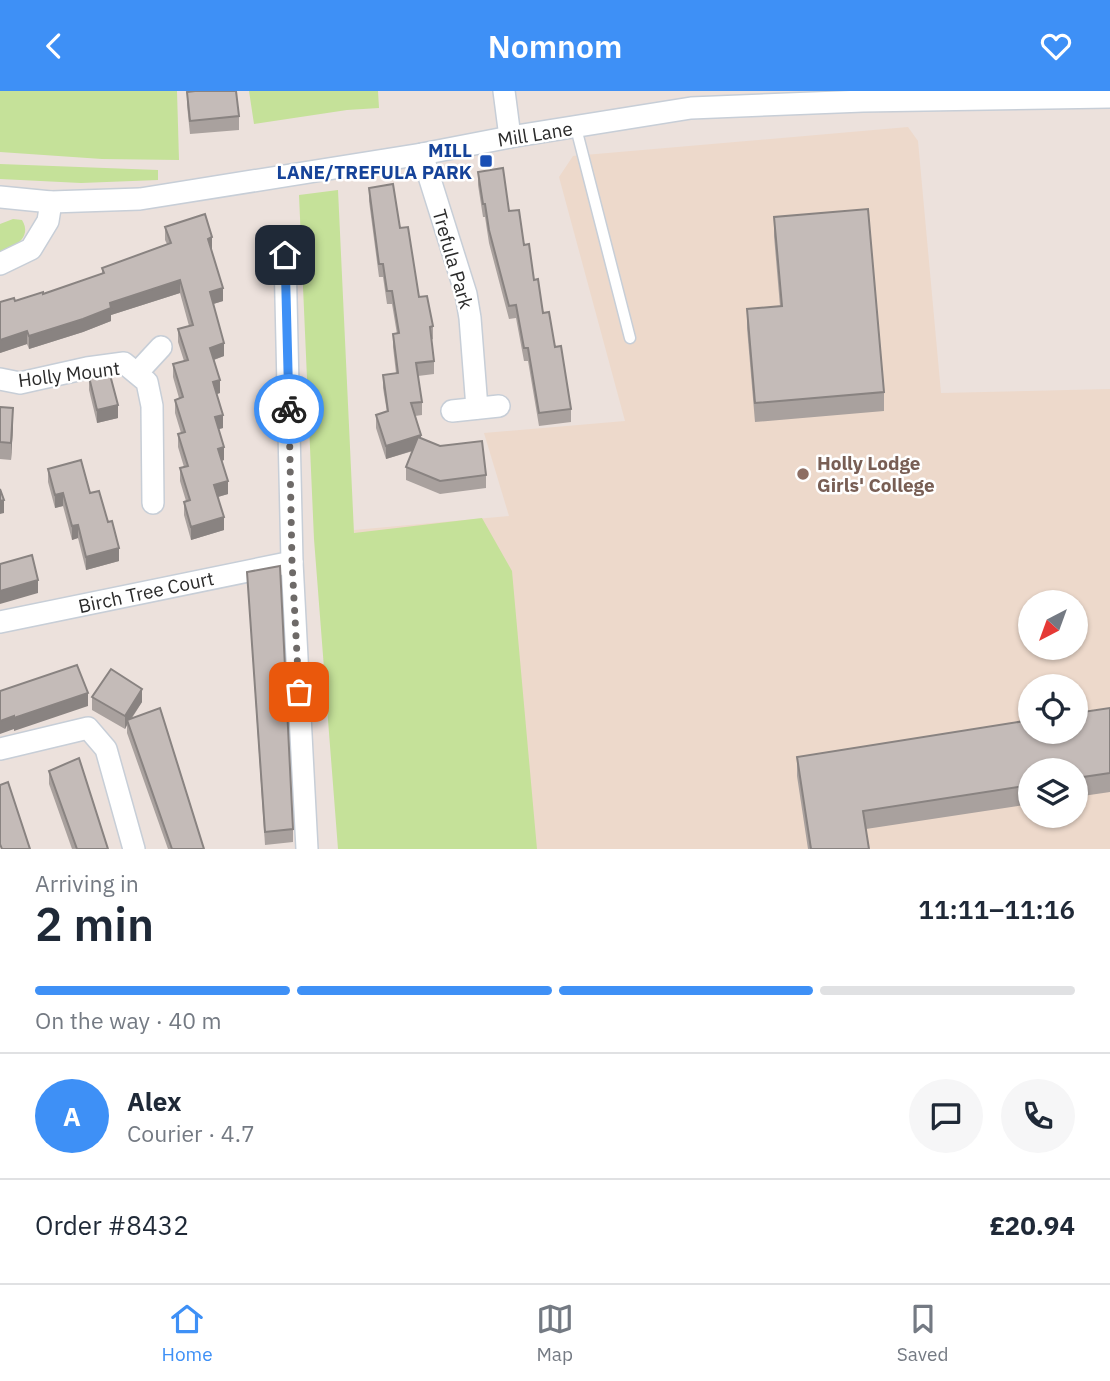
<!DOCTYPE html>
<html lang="en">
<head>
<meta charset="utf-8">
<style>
	:root { --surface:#fff; --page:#f6f6f7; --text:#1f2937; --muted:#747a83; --line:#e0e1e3; --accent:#3e90f6 }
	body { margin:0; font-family:"IBM Plex Sans",sans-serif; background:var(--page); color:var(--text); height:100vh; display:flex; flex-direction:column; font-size:26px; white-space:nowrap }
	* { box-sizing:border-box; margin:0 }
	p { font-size:23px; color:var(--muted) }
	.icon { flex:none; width:38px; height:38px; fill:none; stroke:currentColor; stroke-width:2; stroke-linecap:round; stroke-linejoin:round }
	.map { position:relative; height:758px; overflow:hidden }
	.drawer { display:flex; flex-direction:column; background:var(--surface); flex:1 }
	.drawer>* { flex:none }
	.needle { width:46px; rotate:221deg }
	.fabs { position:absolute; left:1018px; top:499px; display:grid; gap:14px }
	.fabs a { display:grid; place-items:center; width:70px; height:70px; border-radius:50%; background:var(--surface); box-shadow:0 2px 5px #0004; font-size:35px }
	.pin { position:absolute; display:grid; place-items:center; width:60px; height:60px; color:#fff; margin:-30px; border-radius:14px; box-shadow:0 4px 10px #0006 }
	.courier { position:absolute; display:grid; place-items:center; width:70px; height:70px; margin:-35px; border:5px solid #3e90f6; border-radius:50%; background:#fff; color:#222; box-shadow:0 2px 9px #0007 }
	.summary em { font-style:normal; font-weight:600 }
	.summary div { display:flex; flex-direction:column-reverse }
	.summary { display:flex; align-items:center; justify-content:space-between; height:119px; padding:0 35px }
	h1 { font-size:46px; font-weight:600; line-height:52px }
	.bar { display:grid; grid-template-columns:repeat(4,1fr); gap:10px 7px; align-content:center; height:84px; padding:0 35px }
	.bar i { height:9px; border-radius:5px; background:var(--line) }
	.bar .current { background:var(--accent) }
	.bar p { grid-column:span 4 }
	.line { display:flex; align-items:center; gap:18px; padding:0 35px; border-top:2px solid var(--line) }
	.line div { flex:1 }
	.round { display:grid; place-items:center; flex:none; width:74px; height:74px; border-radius:37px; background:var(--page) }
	header { display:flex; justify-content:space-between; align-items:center; height:91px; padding:0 35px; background:var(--accent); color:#fff; font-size:32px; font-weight:600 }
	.menu { display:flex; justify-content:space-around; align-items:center; height:98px; border-top:2px solid var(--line); background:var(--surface); font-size:19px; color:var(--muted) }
	.menu a { display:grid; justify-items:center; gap:4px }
	.menu .current { color:var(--accent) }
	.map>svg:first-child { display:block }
</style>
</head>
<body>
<header><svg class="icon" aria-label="back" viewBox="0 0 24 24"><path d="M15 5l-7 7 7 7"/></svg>Nomnom<svg class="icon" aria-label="heart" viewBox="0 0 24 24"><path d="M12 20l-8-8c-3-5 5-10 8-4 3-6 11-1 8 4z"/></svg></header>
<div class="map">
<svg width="1110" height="758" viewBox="0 0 1110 758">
	<rect width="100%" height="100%" fill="#ece1dc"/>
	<path fill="#edd9cb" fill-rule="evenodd" d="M 908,36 L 918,50 L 941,302 L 1110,298 L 1110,758 L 373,758 L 354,439 L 509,425 L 484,342 L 625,330 L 559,86 L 573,65 ZM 1031,511 L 1076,511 L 1076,556 L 1031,556 ZM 1031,595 L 1076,595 L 1076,640 L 1031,640 ZM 1031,679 L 1076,679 L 1076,724 L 1031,724 Z"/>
	<g fill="#c5e199">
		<path d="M 0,0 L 177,0 L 179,69 L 102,68 L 0,61 Z"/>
		<path d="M 249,0 L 378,0 L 379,17 L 347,19 L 254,33 Z"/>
		<path d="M 0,73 L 158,79 L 158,89 L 81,92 L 0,88 Z"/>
		<path d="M 338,99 L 354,442 L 482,427 L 512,480 L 537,758 L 338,758 L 314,448 L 299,104 Z"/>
		<path d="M 13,128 L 22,129 C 33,147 13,156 0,164 L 0,133 Z"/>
	</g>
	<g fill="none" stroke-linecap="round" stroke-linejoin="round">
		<g stroke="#c7ced7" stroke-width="13">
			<path id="service" d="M 576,37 L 630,247"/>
		</g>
		<g stroke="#c7ced7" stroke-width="24">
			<g id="minor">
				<path d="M 504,0 L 510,46"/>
				<path d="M 422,63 L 466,203 L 470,227 L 477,317"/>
				<path d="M 0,106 L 51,111 L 140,108 L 422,63 L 510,46 L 691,17 L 863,10 L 1110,6"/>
				<path d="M 285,164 L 292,471 L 307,758"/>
				<path d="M 0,173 L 31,158 L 48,130 L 51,111"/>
				<path d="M 137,282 L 161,256"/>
				<path d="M 0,288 L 20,292 L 87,277 L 124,272 L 147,291 L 152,315 L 153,412"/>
				<path d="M 452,320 L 499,315"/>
				<path d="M 0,531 L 292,471"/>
				<path d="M 0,658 L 88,637 L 106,658 L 134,758"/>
			</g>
		</g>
		<use href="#service" stroke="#fff" stroke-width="10"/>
		<use href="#minor" stroke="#fff" stroke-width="21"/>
	</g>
	<g fill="#a9a19e">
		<path d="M 187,1 L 239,25 L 239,39 L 190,43 L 187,14 Z"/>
		<path d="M 478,81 L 509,120 L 524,154 L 543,222 L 555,256 L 571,318 L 571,331 L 539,335 L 528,270 L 524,270 L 516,227 L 509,228 L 489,152 L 485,126 L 483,126 L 478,94 Z"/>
		<path d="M 369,97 L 400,137 L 419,206 L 433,235 L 433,248 L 431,249 L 434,270 L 434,283 L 418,285 L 422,311 L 422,324 L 415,325 L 421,348 L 486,384 L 486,397 L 440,403 L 406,389 L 406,376 L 413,360 L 386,368 L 376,337 L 376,324 L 387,321 L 383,297 L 383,284 L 396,282 L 393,256 L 393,243 L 397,243 L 392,213 L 387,213 L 383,186 L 379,186 L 369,110 Z"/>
		<path d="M 774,126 L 884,301 L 884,320 L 755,331 L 747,237 L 747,218 L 780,215 L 774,145 Z"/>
		<path d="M 165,136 L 212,159 L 211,159 L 223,210 L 213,213 L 224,265 L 214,269 L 220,302 L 217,303 L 223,337 L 219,338 L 224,369 L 221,370 L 228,403 L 218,406 L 224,439 L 191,449 L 184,424 L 184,411 L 186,410 L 180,390 L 180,377 L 184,376 L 178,356 L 178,343 L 181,342 L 175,322 L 175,309 L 179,307 L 173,286 L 173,273 L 184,270 L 178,251 L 178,238 L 189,235 L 180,202 L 111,224 L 111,230 L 83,241 L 29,258 L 27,253 L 0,262 L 0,211 L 15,210 L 43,203 L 102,183 L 102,177 L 167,153 L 165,149 Z"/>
		<path d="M 89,286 L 118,327 L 97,332 L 89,299 Z"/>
		<path d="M 0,316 L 13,335 L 11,369 L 0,368 Z"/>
		<path d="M 48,378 L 90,402 L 119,470 L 86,479 L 78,447 L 72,449 L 63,415 L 55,417 L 48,391 Z"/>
		<path d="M 247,481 L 293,738 L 293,751 L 265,754 Z"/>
		<path d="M 92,606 L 142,611 L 132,627 L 204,758 L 168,758 L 127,642 L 127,634 L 125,638 L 92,619 Z"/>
		<path d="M 1110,617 L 1110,701 L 1076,706 L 1076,679 L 1031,679 L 1031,713 L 866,738 L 869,758 L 808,758 L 797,685 L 797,666 Z"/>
		<path d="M 49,680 L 108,758 L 72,758 L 49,693 Z"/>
	</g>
	<g fill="#898381">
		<path d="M 212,146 L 212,159 L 208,161 L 208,148 Z"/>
		<path d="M 180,189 L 180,202 L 111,224 L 111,230 L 83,241 L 29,258 L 29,245 L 110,212 Z"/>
		<path d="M 223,197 L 223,210 L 210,214 L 210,201 Z"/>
		<path d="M 27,240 L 27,253 L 0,262 L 0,249 Z"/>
		<path d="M 224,252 L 224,265 L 210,270 L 210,257 Z"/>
		<path d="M 220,289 L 220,302 L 213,304 L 213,291 Z"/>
		<path d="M 118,314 L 118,327 L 97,332 L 97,319 Z"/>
		<path d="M 13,317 L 13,335 L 11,369 L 11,352 Z"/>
		<path d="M 223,324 L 223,337 L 215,339 L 215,326 Z"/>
		<path d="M 421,344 L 421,357 L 386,368 L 386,355 Z"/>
		<path d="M 224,356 L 224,369 L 218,371 L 218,358 Z"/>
		<path d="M 228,390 L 228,403 L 214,407 L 214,394 Z"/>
		<path d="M 63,402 L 63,415 L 55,417 L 55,404 Z"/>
		<path d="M 4,409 L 4,422 L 0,423 L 0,410 Z"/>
		<path d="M 224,426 L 224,439 L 191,449 L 191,436 Z"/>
		<path d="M 78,434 L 78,447 L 72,449 L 72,435 Z"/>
		<path d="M 119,457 L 119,470 L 86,479 L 86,466 Z"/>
		<path d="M 38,489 L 38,502 L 0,513 L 0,500 Z"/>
		<path d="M 142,598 L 142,611 L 128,632 L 127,629 L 127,634 L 125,638 L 125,625 Z"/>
		<path d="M 88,602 L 88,615 L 14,640 L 14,627 Z"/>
		<path d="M 14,625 L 14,638 L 0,643 L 0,630 Z"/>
	</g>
	<g fill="#c4bbb8" stroke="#898381" stroke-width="2">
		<path d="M 195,0 L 236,0 L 239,25 L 190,30 L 187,1 Z"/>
		<path d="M 503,77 L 509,120 L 519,119 L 524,154 L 529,153 L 534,189 L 538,188 L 543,222 L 549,221 L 555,256 L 561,255 L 571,318 L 539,322 L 528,257 L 524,257 L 516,214 L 509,215 L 489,139 L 485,113 L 483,113 L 478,81 Z"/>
		<path d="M 393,93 L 400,137 L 408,136 L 419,206 L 427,205 L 433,235 L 430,236 L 434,270 L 416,272 L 422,311 L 411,312 L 421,344 L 386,355 L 376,324 L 388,320 L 383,284 L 398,282 L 393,243 L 399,242 L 392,200 L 387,200 L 383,173 L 379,173 L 369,97 Z"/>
		<path d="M 868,118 L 884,301 L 755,312 L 747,218 L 782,215 L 774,126 Z"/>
		<path d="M 205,123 L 212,146 L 208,148 L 223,197 L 210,201 L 224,252 L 210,257 L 220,289 L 213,291 L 223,324 L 215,326 L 224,356 L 218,358 L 228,390 L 214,394 L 224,426 L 191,436 L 184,411 L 190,409 L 180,377 L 188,375 L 178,343 L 185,341 L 175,309 L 183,306 L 173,273 L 188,269 L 178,238 L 193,234 L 180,189 L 110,212 L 111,217 L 83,228 L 29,245 L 27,240 L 0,249 L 0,211 L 14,207 L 15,210 L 43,201 L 43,203 L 104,182 L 102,177 L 171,152 L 165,136 Z"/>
		<path d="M 109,280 L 118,314 L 97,319 L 89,286 Z"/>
		<path d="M 0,316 L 13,317 L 11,352 L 0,351 Z"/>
		<path d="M 418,346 L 440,355 L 482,350 L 486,384 L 440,390 L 406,376 Z"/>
		<path d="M 81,369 L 90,402 L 99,400 L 108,431 L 112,430 L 119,457 L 86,466 L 78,434 L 72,435 L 63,402 L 55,404 L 48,378 Z"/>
		<path d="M 0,398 L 4,409 L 0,410 Z"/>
		<path d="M 32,464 L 38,489 L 0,500 L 0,473 Z"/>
		<path d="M 280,475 L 293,738 L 265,741 L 247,481 Z"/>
		<path d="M 77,574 L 88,602 L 14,627 L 14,625 L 0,630 L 0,600 Z"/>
		<path d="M 111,578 L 142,598 L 125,625 L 92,606 Z"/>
		<path d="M 160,617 L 204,758 L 172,758 L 127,629 Z"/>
		<path d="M 1110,617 L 1110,682 L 1076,687 L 1076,679 L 1031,679 L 1031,694 L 863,720 L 869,758 L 811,758 L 797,666 L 1031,629 L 1031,640 L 1076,640 L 1076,622 Z"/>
		<path d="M 79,667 L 108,758 L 77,758 L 49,680 Z"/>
		<path d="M 8,691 L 30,758 L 2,758 L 0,753 L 0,694 Z"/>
	</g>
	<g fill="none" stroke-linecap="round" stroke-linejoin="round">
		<path stroke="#6e6a68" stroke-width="7" stroke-dasharray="0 12.6" d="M 289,318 L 292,471 L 299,601"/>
		<path stroke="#3e90f6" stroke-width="9" d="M 285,164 L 289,318"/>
	</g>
	<rect fill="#1a4fb4" stroke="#fff" stroke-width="2.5" x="479" y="63" width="14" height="14" rx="3.5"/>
	<circle fill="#8d6e63" stroke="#fff" stroke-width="2.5" cx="803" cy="383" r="7"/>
	<g text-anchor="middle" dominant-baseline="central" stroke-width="5" stroke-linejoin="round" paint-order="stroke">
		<g font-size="19" fill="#2a2a2a" stroke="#fff">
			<text transform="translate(535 43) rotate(-9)">Mill Lane</text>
			<text transform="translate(453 168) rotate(74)">Trefula Park</text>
			<text transform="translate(69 283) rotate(-7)">Holly Mount</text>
			<text transform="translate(146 501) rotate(-12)">Birch Tree Court</text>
		</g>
		<g font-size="19" font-weight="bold" fill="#164399" stroke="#fff" text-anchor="end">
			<text x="472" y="59">MILL<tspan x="472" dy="22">LANE/TREFULA PARK</tspan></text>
		</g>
		<g font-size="19" font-weight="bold" fill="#785e54" stroke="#fff" text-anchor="start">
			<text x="817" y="372">Holly Lodge<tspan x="817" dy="22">Girls' College</tspan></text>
		</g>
	</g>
</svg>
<div class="fabs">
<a><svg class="needle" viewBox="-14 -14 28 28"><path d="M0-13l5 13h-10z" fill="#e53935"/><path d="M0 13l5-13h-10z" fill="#747a83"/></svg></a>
<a><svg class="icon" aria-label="locate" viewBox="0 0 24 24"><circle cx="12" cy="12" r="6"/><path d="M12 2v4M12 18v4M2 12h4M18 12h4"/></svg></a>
<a><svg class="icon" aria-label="layers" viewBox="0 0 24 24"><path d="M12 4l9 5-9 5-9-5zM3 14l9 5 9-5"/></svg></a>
</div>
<div class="pin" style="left:299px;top:601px;background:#ea580c"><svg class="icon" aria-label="bag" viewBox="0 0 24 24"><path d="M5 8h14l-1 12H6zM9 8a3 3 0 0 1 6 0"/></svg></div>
<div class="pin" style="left:285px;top:164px;background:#1f2937"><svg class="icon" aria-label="home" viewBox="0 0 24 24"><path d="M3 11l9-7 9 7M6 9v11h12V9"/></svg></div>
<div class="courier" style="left:289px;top:318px"><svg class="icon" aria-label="bike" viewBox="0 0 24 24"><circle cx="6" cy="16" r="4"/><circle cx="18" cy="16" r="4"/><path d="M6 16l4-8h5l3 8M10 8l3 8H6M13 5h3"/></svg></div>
</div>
<section class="drawer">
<div class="summary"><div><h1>2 min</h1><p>Arriving in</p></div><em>11:11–11:16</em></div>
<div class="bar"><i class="current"></i><i class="current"></i><i class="current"></i><i></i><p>On the way · 40 m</p></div>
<div class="line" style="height:126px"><b class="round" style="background:var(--accent);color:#fff">A</b><div><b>Alex</b><p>Courier · 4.7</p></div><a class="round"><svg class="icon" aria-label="chat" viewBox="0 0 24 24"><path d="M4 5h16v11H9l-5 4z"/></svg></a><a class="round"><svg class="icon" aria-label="phone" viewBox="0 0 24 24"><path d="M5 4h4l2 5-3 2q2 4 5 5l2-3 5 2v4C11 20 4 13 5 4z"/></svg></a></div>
<div class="line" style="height:91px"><div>Order #8432</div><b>£20.94</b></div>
</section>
<nav class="menu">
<a class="current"><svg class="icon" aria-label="home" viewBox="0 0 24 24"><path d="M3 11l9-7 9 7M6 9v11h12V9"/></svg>Home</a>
<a><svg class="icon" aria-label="map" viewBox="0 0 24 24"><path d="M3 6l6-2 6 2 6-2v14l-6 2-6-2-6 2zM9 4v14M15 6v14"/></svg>Map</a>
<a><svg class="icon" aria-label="saved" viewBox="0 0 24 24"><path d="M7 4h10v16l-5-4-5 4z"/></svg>Saved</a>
</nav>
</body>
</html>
